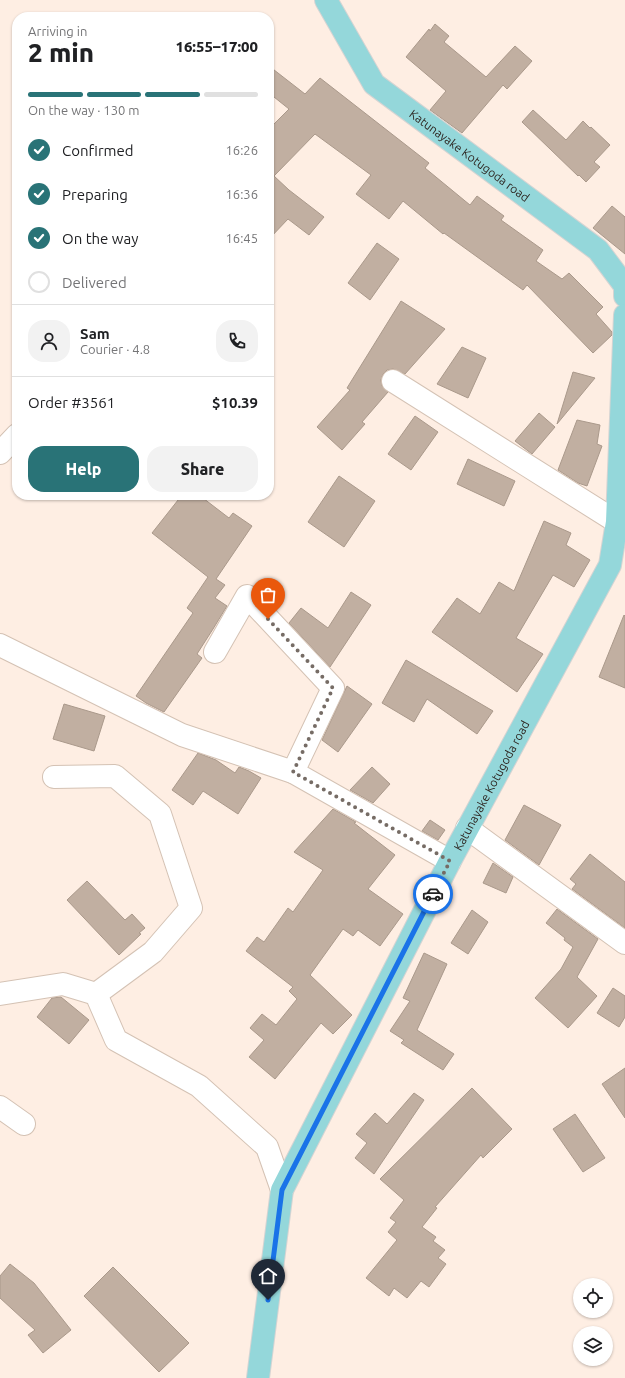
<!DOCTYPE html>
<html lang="en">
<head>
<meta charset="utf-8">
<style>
	:root { --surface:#fff; --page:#f2f2f2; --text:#202124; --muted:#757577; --line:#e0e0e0; --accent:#297377 }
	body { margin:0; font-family:Ubuntu,sans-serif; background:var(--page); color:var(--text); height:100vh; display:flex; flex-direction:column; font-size:15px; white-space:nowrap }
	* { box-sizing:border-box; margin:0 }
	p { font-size:13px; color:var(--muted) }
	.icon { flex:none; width:22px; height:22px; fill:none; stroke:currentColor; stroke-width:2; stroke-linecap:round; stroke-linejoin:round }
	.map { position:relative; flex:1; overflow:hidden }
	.panel { position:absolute; left:12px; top:12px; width:262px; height:488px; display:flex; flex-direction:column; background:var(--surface); border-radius:16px; box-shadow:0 1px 3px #0004 }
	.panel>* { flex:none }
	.buttons { position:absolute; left:573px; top:1278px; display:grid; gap:8px }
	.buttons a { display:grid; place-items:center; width:40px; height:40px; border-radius:50%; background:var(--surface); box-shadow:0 1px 3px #0004; font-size:20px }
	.pin { position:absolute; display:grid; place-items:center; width:34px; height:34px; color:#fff; margin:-41px -17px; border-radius:50% 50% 50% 0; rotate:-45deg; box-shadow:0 0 4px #0007 }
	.pin .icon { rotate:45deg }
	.courier { position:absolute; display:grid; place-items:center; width:40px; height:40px; margin:-20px; border:3px solid #1a73e8; border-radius:50%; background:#fff; color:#222; box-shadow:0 1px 5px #0007 }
	.summary em { font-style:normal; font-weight:800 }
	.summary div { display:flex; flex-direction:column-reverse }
	.summary { display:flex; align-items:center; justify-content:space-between; height:68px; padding:0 16px }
	h1 { font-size:26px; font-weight:800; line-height:30px }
	.bar { display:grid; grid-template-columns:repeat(4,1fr); gap:6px 4px; align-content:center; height:48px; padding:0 16px }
	.bar i { height:5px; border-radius:3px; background:var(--line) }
	.bar .on { background:var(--accent) }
	.bar p { grid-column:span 4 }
	.line { display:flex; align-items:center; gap:10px; padding:0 16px; border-top:1px solid var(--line) }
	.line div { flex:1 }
	.round { display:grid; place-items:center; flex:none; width:42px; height:42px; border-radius:16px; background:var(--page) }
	ol { padding:0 16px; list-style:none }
	li { display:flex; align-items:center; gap:12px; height:44px }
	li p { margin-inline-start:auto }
	li .icon { padding:4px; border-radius:50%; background:var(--accent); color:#fff; stroke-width:4 }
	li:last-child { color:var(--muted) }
	li i { width:22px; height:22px; border:2px solid var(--line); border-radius:50% }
	.primary-button { display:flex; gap:8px; margin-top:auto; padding:8px 16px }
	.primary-button a { flex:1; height:46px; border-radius:16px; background:var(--accent); color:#fff; font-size:16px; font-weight:800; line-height:46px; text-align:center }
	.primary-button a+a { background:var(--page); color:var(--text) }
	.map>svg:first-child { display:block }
</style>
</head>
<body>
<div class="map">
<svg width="625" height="1378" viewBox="0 0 625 1378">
	<rect width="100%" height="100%" fill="#feeee3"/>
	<g fill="#c1afa1" stroke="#aa998b">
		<path d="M 435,24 L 449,36 L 444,42 L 486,77 L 515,46 L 532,61 L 507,89 L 503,85 L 462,133 L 430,110 L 446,91 L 406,57 L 429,29 L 430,31 Z"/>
		<path d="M 269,66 L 305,94 L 320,78 L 429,163 L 425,168 L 470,205 L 477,196 L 504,216 L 501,220 L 543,250 L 536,261 L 562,279 L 569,273 L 603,307 L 596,314 L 612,332 L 612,335 L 593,353 L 527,285 L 523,290 L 444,233 L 443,234 L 403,201 L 389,219 L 356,194 L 371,175 L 315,134 L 274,176 L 289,190 L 324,217 L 309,235 L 288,219 L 269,239 L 269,129 L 289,109 L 269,93 Z"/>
		<path d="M 533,110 L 566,140 L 583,121 L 590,128 L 591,127 L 610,145 L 594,162 L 600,167 L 586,182 L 579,175 L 578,176 L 522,122 Z"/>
		<path d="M 612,206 L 625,217 L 625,254 L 593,228 Z"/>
		<path d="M 377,243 L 399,259 L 370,300 L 348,283 Z"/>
		<path d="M 401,301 L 445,329 L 405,374 L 393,369 L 387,370 L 383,374 L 381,380 L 382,386 L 388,392 L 362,422 L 365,424 L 342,450 L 317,427 L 350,390 L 347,388 Z"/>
		<path d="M 462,347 L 486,358 L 468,398 L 437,384 Z"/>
		<path d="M 573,372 L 595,378 L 557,424 Z"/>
		<path d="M 539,413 L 555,427 L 532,454 L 515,441 Z"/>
		<path d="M 415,416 L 438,432 L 411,470 L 388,454 Z"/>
		<path d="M 577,420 L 600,425 L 597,444 L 602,446 L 587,486 L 578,483 L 558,470 Z"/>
		<path d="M 468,459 L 515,481 L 504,506 L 457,484 Z"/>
		<path d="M 339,476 L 375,501 L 344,547 L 308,522 Z"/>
		<path d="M 182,495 L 199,495 L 229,518 L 233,513 L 252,526 L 216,579 L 225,585 L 215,598 L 227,606 L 213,629 L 197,654 L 202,658 L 164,712 L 146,703 L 136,696 L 193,613 L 187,608 L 208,577 L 152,533 Z"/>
		<path d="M 544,521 L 571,533 L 566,545 L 590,560 L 574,587 L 553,575 L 516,638 L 543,654 L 517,692 L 432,632 L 457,598 L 480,614 L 499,582 L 514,591 Z"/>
		<path d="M 351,592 L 371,605 L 330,667 L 289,623 L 301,608 L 328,628 Z"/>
		<path d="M 624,615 L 625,616 L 625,688 L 599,677 Z"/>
		<path d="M 406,660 L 493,711 L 477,734 L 427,699 L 414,722 L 382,703 Z"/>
		<path d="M 347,686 L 372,704 L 338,752 L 322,740 Z"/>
		<path d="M 64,704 L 105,716 L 94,751 L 53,739 Z"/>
		<path d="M 198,753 L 216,760 L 235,773 L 239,767 L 249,771 L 261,778 L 238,814 L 203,791 L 193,805 L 172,790 Z"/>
		<path d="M 372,767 L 390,784 L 373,803 L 350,790 Z"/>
		<path d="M 524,805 L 561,825 L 539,865 L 505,840 Z"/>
		<path d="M 333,809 L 356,822 L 354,823 L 395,855 L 368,889 L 403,914 L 380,946 L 358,930 L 353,936 L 343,929 L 310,975 L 352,1015 L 333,1034 L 321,1023 L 275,1079 L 249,1057 L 264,1040 L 250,1028 L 262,1014 L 276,1025 L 297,999 L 289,991 L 293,987 L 246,951 L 257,937 L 264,942 L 288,908 L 293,912 L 323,870 L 294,852 Z"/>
		<path d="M 430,820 L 445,830 L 438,840 L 422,831 Z"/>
		<path d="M 590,854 L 625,882 L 625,928 L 572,889 L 576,884 L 570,879 Z"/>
		<path d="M 493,863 L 513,877 L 506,893 L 483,883 Z"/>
		<path d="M 87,881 L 125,920 L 132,914 L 145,928 L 139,933 L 141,934 L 119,955 L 67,900 Z"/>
		<path d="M 557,909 L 598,939 L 577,977 L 597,996 L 568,1028 L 535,998 L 561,969 L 573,947 L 564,940 L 565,938 L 546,923 Z"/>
		<path d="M 472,910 L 488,922 L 468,954 L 451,943 Z"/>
		<path d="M 424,953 L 447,964 L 417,1030 L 454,1054 L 443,1070 L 401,1043 L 404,1040 L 390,1031 L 410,1001 L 403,998 Z"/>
		<path d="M 613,988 L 625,996 L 625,1017 L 619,1027 L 597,1013 Z"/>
		<path d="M 61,997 L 89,1020 L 69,1044 L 37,1017 L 52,998 Z"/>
		<path d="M 625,1068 L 625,1118 L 602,1084 Z"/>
		<path d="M 472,1088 L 512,1129 L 483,1158 L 481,1155 L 435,1207 L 437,1208 L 422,1227 L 436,1237 L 433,1241 L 445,1250 L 438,1258 L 446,1264 L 429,1287 L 421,1281 L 407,1298 L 394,1288 L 389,1296 L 366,1278 L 397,1240 L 388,1232 L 396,1222 L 390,1218 L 404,1200 L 380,1179 Z"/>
		<path d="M 414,1093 L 424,1100 L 374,1174 L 355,1158 L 367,1143 L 356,1134 L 375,1113 L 387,1124 Z"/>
		<path d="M 575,1114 L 605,1158 L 583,1172 L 553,1129 Z"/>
		<path d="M 10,1264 L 34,1283 L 71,1330 L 43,1353 L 28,1335 L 35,1330 L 0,1298 L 0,1276 Z"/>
		<path d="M 113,1267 L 189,1343 L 159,1372 L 84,1296 Z"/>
	</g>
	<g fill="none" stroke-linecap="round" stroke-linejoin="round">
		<g stroke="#d4c2b4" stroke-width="24">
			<g id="minor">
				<path d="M 393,381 L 617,522 L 625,524"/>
				<path d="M 0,453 L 17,435"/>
				<path d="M 0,645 L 182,735 L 293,772"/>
				<path d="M 215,652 L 247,596 L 333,688 L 293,772 L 450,861"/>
				<path d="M 54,777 L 115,776 L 160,814 L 191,908 L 153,952 L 96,994"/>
				<path d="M 467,828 L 625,943"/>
				<path d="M 0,994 L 63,984 L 96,994 L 116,1040 L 199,1086 L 267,1147 L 282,1190"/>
				<path d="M 0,1107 L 24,1124"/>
			</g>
		</g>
		<g stroke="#d5d4d3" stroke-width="24">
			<g id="major">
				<path id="s1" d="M 326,0 L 374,84 L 598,250 L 625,286 L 625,296"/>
				<path id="s2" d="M 258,1378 L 282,1190 L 450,861 L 610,565 L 617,522 L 625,315"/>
			</g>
		</g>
		<use href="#minor" stroke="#fff" stroke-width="22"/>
		<use href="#major" stroke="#94d7da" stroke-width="22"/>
	</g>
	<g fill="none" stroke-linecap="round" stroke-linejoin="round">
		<path stroke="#766c65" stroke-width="4" stroke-dasharray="0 7.2" d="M 268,619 L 333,688 L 293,772 L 450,861 L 433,894"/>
		<path stroke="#1a73e8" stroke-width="5" d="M 268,1300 L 282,1190 L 433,894"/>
	</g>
	<g text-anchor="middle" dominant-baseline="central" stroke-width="3" stroke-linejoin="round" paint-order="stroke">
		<g font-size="12" fill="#2d2621" stroke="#feeee3">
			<text stroke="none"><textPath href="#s1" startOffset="216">Katunayake Kotugoda road</textPath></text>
			<text stroke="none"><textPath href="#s2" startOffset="645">Katunayake Kotugoda road</textPath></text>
		</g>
	</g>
</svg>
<div class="buttons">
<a><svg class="icon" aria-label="locate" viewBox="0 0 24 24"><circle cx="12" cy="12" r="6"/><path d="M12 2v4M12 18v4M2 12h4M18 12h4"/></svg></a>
<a><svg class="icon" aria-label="layers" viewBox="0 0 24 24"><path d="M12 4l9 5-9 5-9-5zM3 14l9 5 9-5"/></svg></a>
</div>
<div class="pin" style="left:268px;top:619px;background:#ea580c"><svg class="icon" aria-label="bag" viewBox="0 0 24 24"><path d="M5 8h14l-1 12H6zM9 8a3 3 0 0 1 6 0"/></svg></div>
<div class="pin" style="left:268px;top:1300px;background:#1f2937"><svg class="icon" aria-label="home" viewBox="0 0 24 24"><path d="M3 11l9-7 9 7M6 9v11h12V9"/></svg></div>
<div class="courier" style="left:433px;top:894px"><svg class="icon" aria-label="car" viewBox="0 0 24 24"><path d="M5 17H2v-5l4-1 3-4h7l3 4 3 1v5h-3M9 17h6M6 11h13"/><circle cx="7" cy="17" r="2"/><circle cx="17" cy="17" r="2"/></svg></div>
<section class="panel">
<div class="summary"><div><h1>2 min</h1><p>Arriving in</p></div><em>16:55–17:00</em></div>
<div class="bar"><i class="on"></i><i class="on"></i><i class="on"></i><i></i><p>On the way · 130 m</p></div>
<ol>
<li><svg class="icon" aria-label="check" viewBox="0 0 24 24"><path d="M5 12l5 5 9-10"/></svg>Confirmed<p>16:26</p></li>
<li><svg class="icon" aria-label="check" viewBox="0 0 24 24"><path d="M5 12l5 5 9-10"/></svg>Preparing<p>16:36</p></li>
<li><svg class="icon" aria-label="check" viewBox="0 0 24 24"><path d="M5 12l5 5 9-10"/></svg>On the way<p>16:45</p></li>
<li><i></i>Delivered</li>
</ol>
<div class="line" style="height:72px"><a class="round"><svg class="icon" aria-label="person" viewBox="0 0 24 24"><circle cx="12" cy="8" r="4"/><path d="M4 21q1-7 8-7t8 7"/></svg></a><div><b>Sam</b><p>Courier · 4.8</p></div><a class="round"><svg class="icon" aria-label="phone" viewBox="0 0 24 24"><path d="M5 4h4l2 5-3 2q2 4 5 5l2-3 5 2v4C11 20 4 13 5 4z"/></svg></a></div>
<div class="line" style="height:52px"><div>Order #3561</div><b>$10.39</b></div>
<div class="primary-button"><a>Help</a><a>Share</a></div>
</section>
</div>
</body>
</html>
